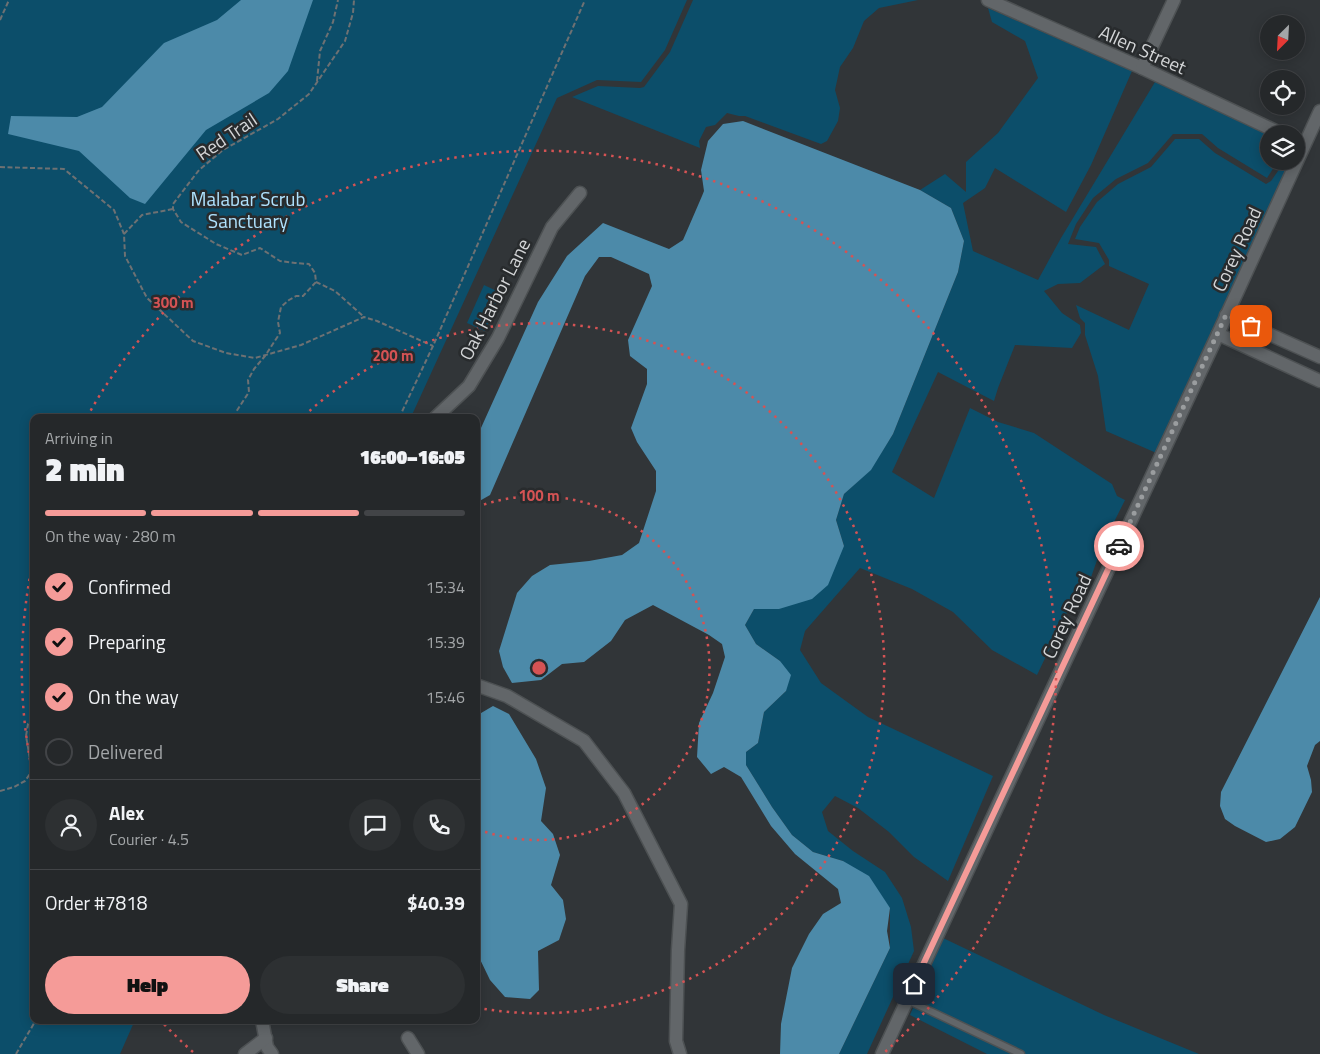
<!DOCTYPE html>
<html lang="en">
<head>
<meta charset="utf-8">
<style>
	:root { --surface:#25282a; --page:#2d3032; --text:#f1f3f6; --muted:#a3a6a8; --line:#424447; --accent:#f59b98 }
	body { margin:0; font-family:"Titillium Web",sans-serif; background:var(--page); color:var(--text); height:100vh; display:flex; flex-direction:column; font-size:19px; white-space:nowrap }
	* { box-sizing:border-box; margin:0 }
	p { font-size:16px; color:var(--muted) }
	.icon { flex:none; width:28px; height:28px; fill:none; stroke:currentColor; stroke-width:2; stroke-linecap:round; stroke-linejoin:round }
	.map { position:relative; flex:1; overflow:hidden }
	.sheet { position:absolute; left:30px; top:414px; width:450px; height:610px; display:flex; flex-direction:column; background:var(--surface); border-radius:10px; box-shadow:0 2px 12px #0003,0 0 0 1px var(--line) }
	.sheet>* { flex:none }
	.needle { width:32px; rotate:204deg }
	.fabs { position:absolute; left:1260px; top:15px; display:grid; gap:10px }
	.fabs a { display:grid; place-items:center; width:45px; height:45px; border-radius:50%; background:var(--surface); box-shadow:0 2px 12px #0003,0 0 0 1px var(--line); font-size:25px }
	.pin { position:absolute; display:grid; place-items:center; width:42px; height:42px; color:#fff; margin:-21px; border-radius:10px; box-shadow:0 2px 8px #0006 }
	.courier { position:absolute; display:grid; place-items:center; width:50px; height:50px; margin:-25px; border:4px solid #f59b98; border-radius:50%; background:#fff; color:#222; box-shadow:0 1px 6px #0007 }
	.headline em { font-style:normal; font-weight:800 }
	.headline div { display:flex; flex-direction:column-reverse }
	.headline { display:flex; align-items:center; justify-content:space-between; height:85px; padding:0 15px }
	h1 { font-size:32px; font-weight:800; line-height:38px }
	.bar { display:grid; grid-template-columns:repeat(4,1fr); gap:8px 5px; align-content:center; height:60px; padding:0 15px }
	.bar i { height:6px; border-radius:4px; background:var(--line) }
	.bar .on { background:var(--accent) }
	.bar p { grid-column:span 4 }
	.line { display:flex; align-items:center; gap:12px; padding:0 15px; border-top:1px solid var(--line) }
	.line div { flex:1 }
	.round { display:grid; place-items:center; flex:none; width:52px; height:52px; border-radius:26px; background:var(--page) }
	ol { padding:0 15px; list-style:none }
	li { display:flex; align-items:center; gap:15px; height:55px }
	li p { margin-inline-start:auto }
	li .icon { padding:5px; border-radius:50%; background:var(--accent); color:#111; stroke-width:4 }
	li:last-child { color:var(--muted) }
	li i { width:28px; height:28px; border:2px solid var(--line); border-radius:50% }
	.primary-button { display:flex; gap:10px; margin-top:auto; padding:10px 15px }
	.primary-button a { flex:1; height:58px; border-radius:30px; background:var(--accent); color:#111; font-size:20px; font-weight:800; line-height:58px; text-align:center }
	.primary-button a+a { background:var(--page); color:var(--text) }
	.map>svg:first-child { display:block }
</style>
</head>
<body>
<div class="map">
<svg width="1320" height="1054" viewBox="0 0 1320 1054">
	<rect width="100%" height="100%" fill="#313538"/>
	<g fill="#0c4e6a">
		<path d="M 0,0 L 687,0 L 665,50 L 641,82 L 597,80 L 557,98 L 411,417 L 34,418 L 34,1020 L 135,1020 L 120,1054 L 0,1054 Z"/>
		<path d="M 693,0 L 918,0 L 879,8 L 864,21 L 853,48 L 840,67 L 835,90 L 840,108 L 838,121 L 827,141 L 821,144 L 745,116 L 739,116 L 727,113 L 715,125 L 706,127 L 699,141 L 700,148 L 572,97 L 598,86 L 640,88 L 644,87 L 670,52 Z"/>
		<path d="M 988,8 L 1132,71 L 1091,165 L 1066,212 L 995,168 L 985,188 L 963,203 L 973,251 L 1038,280 L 1061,238 L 1155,82 L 1269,134 L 1269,161 L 1278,161 L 1267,178 L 1218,148 L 1202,134 L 1173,134 L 1148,163 L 1116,179 L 1093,198 L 1076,224 L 1068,244 L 1096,247 L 1105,264 L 1080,283 L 1058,284 L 1044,291 L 1062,313 L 1080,325 L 1081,333 L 1072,348 L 1015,345 L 998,388 L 994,401 L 938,372 L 892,472 L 934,498 L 970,408 L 998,422 L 1034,433 L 1112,484 L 1117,496 L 1125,500 L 1102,546 L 1089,583 L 1072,602 L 1037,675 L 992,650 L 953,612 L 912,589 L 860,568 L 805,631 L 800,650 L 821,683 L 868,717 L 993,776 L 948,881 L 914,857 L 889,832 L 858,808 L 835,796 L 822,812 L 828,831 L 853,851 L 885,872 L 902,898 L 911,927 L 914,951 L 867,1054 L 839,1054 L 890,948 L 890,908 L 843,861 L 813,852 L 792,835 L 772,807 L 746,765 L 746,752 L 758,743 L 764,712 L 786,691 L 780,661 L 756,644 L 745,625 L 754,609 L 779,609 L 844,546 L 836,520 L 844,494 L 871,469 L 893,434 L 958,272 L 964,241 L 951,208 L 920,190 L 945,174 L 966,192 L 966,162 L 998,133 L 1038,78 L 1025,41 L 992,22 Z"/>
		<path d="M 1175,139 L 1199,139 L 1215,153 L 1266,184 L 1271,181 L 1285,161 L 1294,161 L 1161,455 L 1106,431 L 1098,376 L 1085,335 L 1085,323 L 1080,318 L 1076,305 L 1129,330 L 1149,284 L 1109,266 L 1109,260 L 1099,243 L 1075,239 L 1080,227 L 1097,202 L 1118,184 L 1151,167 Z"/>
		<path d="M 484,285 L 501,293 L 485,331 L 467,323 Z"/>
		<path d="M 943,938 L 1104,1015 L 1199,1054 L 987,1054 L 910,1015 Z"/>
	</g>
	<g fill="#4c8aa9">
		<path d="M 241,0 L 313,0 L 288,71 L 269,93 L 206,130 L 145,204 L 130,198 L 79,151 L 8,134 L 11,116 L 77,117 L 102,107 L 164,43 L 217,20 Z"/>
		<path d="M 743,121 L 920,190 L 951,208 L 964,241 L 958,272 L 893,434 L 871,470 L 844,494 L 836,520 L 844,546 L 828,585 L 812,599 L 779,609 L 754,609 L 745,625 L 756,644 L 780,661 L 791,675 L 786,691 L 764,712 L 758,743 L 746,752 L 746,765 L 772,807 L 792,835 L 813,852 L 843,861 L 869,876 L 890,908 L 887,931 L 890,948 L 839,1054 L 780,1054 L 781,1024 L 792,968 L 809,934 L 823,914 L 841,903 L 838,889 L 795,854 L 771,826 L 741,777 L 724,767 L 711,774 L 697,757 L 699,723 L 713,693 L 725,657 L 722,644 L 709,635 L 653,605 L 625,620 L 611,641 L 584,662 L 562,664 L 541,680 L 512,683 L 503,667 L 499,651 L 517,593 L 532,576 L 550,565 L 589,561 L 622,555 L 639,543 L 656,491 L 656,471 L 637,442 L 631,428 L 647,384 L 647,369 L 630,356 L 628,340 L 652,286 L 649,274 L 611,257 L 599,257 L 585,276 L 490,495 L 476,503 L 476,439 L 538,302 L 567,256 L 603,223 L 669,249 L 683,240 L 702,196 L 704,191 L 701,170 L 708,141 L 723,124 Z"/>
		<path d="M 1320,597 L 1320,741 L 1315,745 L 1307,766 L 1311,780 L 1312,792 L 1295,827 L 1280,839 L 1266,842 L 1235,826 L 1225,819 L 1220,806 L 1221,792 Z"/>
		<path d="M 493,706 L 509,714 L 536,759 L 546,788 L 541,821 L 553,834 L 560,855 L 551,885 L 563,900 L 566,919 L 559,940 L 538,951 L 539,990 L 530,999 L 505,997 L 490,980 L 476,951 L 476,790 L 478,784 L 476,780 L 476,716 Z"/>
	</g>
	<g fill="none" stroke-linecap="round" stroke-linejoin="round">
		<g stroke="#4d5153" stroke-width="9">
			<path id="service" d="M 907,1000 L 1021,1054"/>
		</g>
		<g stroke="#4d5153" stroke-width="15">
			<g id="minor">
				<path d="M 988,0 L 1142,68 L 1282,134"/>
				<path d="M 1142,68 L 1174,0"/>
				<path d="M 1226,315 L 1320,357"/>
				<path d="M 1218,334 L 1320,381"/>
				<path d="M 435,418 L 469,386 L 498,338 L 552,227 L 580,193"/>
				<path d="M 476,685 L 507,696 L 584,741 L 624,793 L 681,904 L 678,950 L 676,1041 L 680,1054"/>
				<path d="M 262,1020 L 267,1047 L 272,1054"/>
				<path d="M 408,1038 L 418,1054"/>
				<path d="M 245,1054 L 266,1038"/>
				<path d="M 882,1054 L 1218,334 L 1320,111"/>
			</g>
		</g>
		<g stroke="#6e7173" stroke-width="2" stroke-dasharray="5 2.5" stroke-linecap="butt">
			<path d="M 0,20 L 9,0"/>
			<path d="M 317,81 L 320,51 L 333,22 L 338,0"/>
			<path d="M 0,167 L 64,169 L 114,210 L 124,234 L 125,256 L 147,298 L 193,341 L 226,353 L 255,358 L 301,345 L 364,317 L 377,321 L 433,346"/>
			<path d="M 124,234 L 142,215 L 173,209"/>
			<path d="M 316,282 L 335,291 L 364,317"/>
			<path d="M 236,418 L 236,412 L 249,392 L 248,380 L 254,369 L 265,356 L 280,333 L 278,322 L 281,307 L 289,300 L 296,296 L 303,296 L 316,282 L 315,273 L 309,264 L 295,263 L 280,261 L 260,248 L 242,255 L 216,244 L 181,222 L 173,209 L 173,204 L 199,170 L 223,150 L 278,119 L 309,94 L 345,41 L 353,13 L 354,0"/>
			<path d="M 399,418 L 433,346 L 585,0"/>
			<path d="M 0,791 L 14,787 L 25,781 L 32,771 L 26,736 L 28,724 L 34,717"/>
			<path d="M 16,1054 L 36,1020"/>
		</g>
		<use href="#service" stroke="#626669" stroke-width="6"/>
		<use href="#minor" stroke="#626669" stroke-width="12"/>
	</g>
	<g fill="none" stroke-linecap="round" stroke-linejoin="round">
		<path stroke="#9a9d9f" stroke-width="5" stroke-dasharray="0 9" d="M 1119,546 L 1226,315 L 1251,326"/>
		<path stroke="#f59b98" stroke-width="6" d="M 914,984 L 1119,546"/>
	</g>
	<g fill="none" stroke="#d55354" stroke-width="2.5" stroke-dasharray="2.5 5">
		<path d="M477 507A172 172 0 1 1 477 829"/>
		<path d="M304 416A345 345 0 1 1 479 1008"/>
		<path d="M193 1052A517 517 0 0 1 161 1021M33 775A517 517 0 0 1 33 561M87 417A517 517 0 1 1 885 1052"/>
	</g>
	<g text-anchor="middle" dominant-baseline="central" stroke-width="5" stroke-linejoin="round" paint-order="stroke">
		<g font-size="19" fill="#d3d5d7" stroke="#282b2d">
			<text transform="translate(1143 49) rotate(24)">Allen Street</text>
			<text transform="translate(226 136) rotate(-34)">Red Trail</text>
			<text transform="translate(1236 249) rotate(-65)">Corey Road</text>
			<text transform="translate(494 299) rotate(-63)">Oak Harbor Lane</text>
			<text transform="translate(1066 616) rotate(-65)">Corey Road</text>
		</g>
		<g font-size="19" fill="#afe2fe" stroke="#282b2d">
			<text x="248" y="198">Malabar Scrub<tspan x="248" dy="22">Sanctuary</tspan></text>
		</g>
	</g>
	<circle cx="539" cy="668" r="8" fill="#d55354" stroke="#282b2d" stroke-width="2.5"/>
	<g font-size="15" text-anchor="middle" font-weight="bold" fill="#d55354" stroke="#282b2d" stroke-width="5" stroke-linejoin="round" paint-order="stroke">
		<text x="173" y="308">300 m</text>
		<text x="393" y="361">200 m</text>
		<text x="539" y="501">100 m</text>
	</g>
</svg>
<div class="fabs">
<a><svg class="needle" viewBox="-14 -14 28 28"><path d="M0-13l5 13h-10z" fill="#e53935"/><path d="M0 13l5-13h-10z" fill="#a3a6a8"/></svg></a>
<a><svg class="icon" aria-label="locate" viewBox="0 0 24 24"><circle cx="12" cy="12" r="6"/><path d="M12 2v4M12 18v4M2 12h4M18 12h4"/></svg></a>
<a><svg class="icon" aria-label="layers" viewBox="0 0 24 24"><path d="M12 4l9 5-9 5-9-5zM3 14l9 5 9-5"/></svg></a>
</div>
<div class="pin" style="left:1251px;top:326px;background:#ea580c"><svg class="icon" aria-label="bag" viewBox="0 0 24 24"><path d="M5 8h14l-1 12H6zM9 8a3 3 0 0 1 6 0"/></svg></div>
<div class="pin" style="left:914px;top:984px;background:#1f2937"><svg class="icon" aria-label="home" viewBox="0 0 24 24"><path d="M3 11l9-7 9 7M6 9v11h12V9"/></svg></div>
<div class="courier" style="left:1119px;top:546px"><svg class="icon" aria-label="car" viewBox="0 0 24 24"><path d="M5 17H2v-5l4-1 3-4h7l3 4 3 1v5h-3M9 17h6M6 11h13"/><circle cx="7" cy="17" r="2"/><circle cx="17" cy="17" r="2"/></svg></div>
<section class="sheet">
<div class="headline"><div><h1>2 min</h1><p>Arriving in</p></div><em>16:00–16:05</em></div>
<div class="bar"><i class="on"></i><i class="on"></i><i class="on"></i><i></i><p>On the way · 280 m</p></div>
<ol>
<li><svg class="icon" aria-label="check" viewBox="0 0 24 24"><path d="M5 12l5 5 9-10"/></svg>Confirmed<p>15:34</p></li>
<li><svg class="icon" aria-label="check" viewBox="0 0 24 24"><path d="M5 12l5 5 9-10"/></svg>Preparing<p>15:39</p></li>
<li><svg class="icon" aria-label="check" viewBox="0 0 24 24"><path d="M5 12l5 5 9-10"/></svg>On the way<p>15:46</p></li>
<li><i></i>Delivered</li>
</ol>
<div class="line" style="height:90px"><a class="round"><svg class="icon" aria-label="person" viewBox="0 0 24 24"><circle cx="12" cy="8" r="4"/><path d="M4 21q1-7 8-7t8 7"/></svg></a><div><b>Alex</b><p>Courier · 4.5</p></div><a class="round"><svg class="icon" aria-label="chat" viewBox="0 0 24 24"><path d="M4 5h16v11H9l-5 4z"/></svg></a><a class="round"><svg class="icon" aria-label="phone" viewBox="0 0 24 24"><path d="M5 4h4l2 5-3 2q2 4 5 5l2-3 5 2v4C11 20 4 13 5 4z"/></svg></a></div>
<div class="line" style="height:65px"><div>Order #7818</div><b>$40.39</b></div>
<div class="primary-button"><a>Help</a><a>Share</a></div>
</section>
</div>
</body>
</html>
